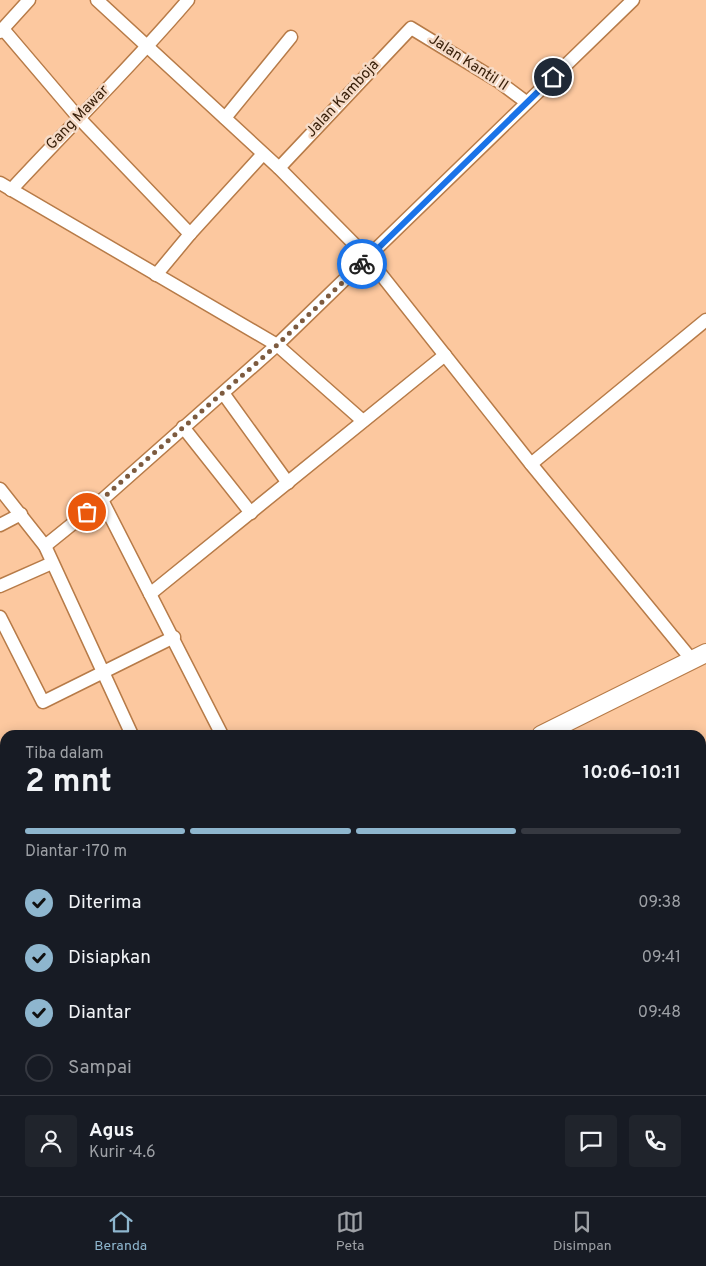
<!DOCTYPE html>
<html lang="id">
<head>
<meta charset="utf-8">
<style>
	:root { --surface:#171b24; --page:#20242c; --text:#f1f3f6; --muted:#9ea1a6; --line:#363941; --accent:#8eb6ce }
	body { margin:0; font-family:Overpass,sans-serif; background:var(--page); color:var(--text); height:100vh; display:flex; flex-direction:column; font-size:19px; white-space:nowrap }
	* { box-sizing:border-box; margin:0 }
	p { font-size:16px; color:var(--muted) }
	.icon { flex:none; width:28px; height:28px; fill:none; stroke:currentColor; stroke-width:2; stroke-linecap:round; stroke-linejoin:round }
	.map { position:relative; flex:1; overflow:hidden }
	.side { position:absolute; left:0px; top:730px; width:706px; height:466px; display:flex; flex-direction:column; background:var(--surface); border-radius:15px 15px 0 0; box-shadow:0 2px 12px #0003 }
	.side>* { flex:none }
	.pin { position:absolute; display:grid; place-items:center; width:42px; height:42px; color:#fff; margin:-21px; border:2px solid #fff; border-radius:50%; box-shadow:0 1px 5px #0007 }
	.courier { position:absolute; display:grid; place-items:center; width:50px; height:50px; margin:-25px; border:4px solid #1a73e8; border-radius:50%; background:#fff; color:#222; box-shadow:0 1px 6px #0007 }
	.overview em { font-style:normal; font-weight:700 }
	.overview div { display:flex; flex-direction:column-reverse }
	.overview { display:flex; align-items:center; justify-content:space-between; height:85px; padding:0 25px }
	h1 { font-size:32px; font-weight:700; line-height:38px }
	.bar { display:grid; grid-template-columns:repeat(4,1fr); gap:8px 5px; align-content:center; height:60px; padding:0 25px }
	.bar i { height:6px; border-radius:4px; background:var(--line) }
	.bar .on { background:var(--accent) }
	.bar p { grid-column:span 4 }
	.line { display:flex; align-items:center; gap:12px; padding:0 25px; border-top:1px solid var(--line) }
	.line div { flex:1 }
	.round { display:grid; place-items:center; flex:none; width:52px; height:52px; border-radius:5px; background:var(--page) }
	ol { padding:0 25px; list-style:none }
	li { display:flex; align-items:center; gap:15px; height:55px }
	li p { margin-inline-start:auto }
	li .icon { padding:5px; border-radius:50%; background:var(--accent); color:#111; stroke-width:4 }
	li:last-child { color:var(--muted) }
	li i { width:28px; height:28px; border:2px solid var(--line); border-radius:50% }
	.menu { display:flex; justify-content:space-around; align-items:center; height:70px; border-top:1px solid var(--line); background:var(--surface); font-size:14px; color:var(--muted) }
	.menu a { display:grid; justify-items:center; gap:2px }
	.menu .on { color:var(--accent) }
	.map>svg:first-child { display:block }
</style>
</head>
<body>
<div class="map">
<svg width="706" height="1196" viewBox="0 0 706 1196">
	<rect width="100%" height="100%" fill="#fcc89f"/>
	<g fill="none" stroke-linecap="round" stroke-linejoin="round">
		<g stroke="#b77b48" stroke-width="15">
			<g id="minor">
				<path d="M 97,0 L 279,168 L 368,258 L 531,464 L 692,660"/>
				<path d="M 3,29 L 78,117 L 190,234"/>
				<path d="M 0,32 L 29,0"/>
				<path d="M 225,118 L 291,37"/>
				<path d="M 279,168 L 411,28 L 498,81 L 526,102"/>
				<path d="M 0,183 L 277,345 L 363,421"/>
				<path d="M 11,190 C 70,126 132,66 188,0"/>
				<path d="M 156,275 L 190,234 L 263,154"/>
				<path d="M 223,393 L 288,483"/>
				<path d="M 183,427 L 251,513"/>
				<path d="M 531,464 L 706,320"/>
				<path d="M 0,489 L 45,546 L 132,735"/>
				<path d="M 102,500 L 222,735"/>
				<path d="M 0,525 L 21,514"/>
				<path d="M 45,546 L 102,500 L 277,345 L 633,0"/>
				<path d="M 0,586 L 52,563"/>
				<path d="M 150,594 L 445,355"/>
				<path d="M 0,617 L 43,702 L 174,637"/>
				<path d="M 0,885 L 5,894"/>
				<path d="M 0,1126 L 5,1133"/>
				<path d="M 0,1145 L 5,1141"/>
				<path d="M 0,1164 L 5,1172"/>
				<path d="M 191,1191 L 194,1196"/>
				<path d="M 6,1196 L 13,1191"/>
				<path d="M 382,1196 L 387,1191"/>
			</g>
		</g>
		<g stroke="#b77b48" stroke-width="20">
			<g id="secondary">
				<path d="M 541,735 L 706,653"/>
				<path d="M 0,999 L 5,996"/>
			</g>
		</g>
		<use href="#minor" stroke="#fff" stroke-width="12"/>
		<use href="#secondary" stroke="#fff" stroke-width="18"/>
	</g>
	<g fill="none" stroke-linecap="round" stroke-linejoin="round">
		<path stroke="#7d5b3f" stroke-width="5" stroke-dasharray="0 9" d="M 87,512 L 277,345 L 362,264"/>
		<path stroke="#1a73e8" stroke-width="6" d="M 362,264 L 553,77"/>
	</g>
	<g text-anchor="middle" dominant-baseline="central" stroke-width="5" stroke-linejoin="round" paint-order="stroke">
		<g font-size="15" fill="#39210b" stroke="#f6dbc7">
			<text transform="translate(468 63) rotate(33)">Jalan Kantil II</text>
			<text transform="translate(343 99) rotate(-47)">Jalan Kamboja</text>
			<text transform="translate(78 118) rotate(-46)">Gang Mawar</text>
		</g>
	</g>
</svg>
<div class="pin" style="left:87px;top:512px;background:#ea580c"><svg class="icon" aria-label="bag" viewBox="0 0 24 24"><path d="M5 8h14l-1 12H6zM9 8a3 3 0 0 1 6 0"/></svg></div>
<div class="pin" style="left:553px;top:77px;background:#1f2937"><svg class="icon" aria-label="home" viewBox="0 0 24 24"><path d="M3 11l9-7 9 7M6 9v11h12V9"/></svg></div>
<div class="courier" style="left:362px;top:264px"><svg class="icon" aria-label="bike" viewBox="0 0 24 24"><circle cx="6" cy="16" r="4"/><circle cx="18" cy="16" r="4"/><path d="M6 16l4-8h5l3 8M10 8l3 8H6M13 5h3"/></svg></div>
<section class="side">
<div class="overview"><div><h1>2 mnt</h1><p>Tiba dalam</p></div><em>10:06–10:11</em></div>
<div class="bar"><i class="on"></i><i class="on"></i><i class="on"></i><i></i><p>Diantar · 170 m</p></div>
<ol>
<li><svg class="icon" aria-label="check" viewBox="0 0 24 24"><path d="M5 12l5 5 9-10"/></svg>Diterima<p>09:38</p></li>
<li><svg class="icon" aria-label="check" viewBox="0 0 24 24"><path d="M5 12l5 5 9-10"/></svg>Disiapkan<p>09:41</p></li>
<li><svg class="icon" aria-label="check" viewBox="0 0 24 24"><path d="M5 12l5 5 9-10"/></svg>Diantar<p>09:48</p></li>
<li><i></i>Sampai</li>
</ol>
<div class="line" style="height:90px"><a class="round"><svg class="icon" aria-label="person" viewBox="0 0 24 24"><circle cx="12" cy="8" r="4"/><path d="M4 21q1-7 8-7t8 7"/></svg></a><div><b>Agus</b><p>Kurir · 4.6</p></div><a class="round"><svg class="icon" aria-label="chat" viewBox="0 0 24 24"><path d="M4 5h16v11H9l-5 4z"/></svg></a><a class="round"><svg class="icon" aria-label="phone" viewBox="0 0 24 24"><path d="M5 4h4l2 5-3 2q2 4 5 5l2-3 5 2v4C11 20 4 13 5 4z"/></svg></a></div>
</section>
</div>
<nav class="menu">
<a class="on"><svg class="icon" aria-label="home" viewBox="0 0 24 24"><path d="M3 11l9-7 9 7M6 9v11h12V9"/></svg>Beranda</a>
<a><svg class="icon" aria-label="map" viewBox="0 0 24 24"><path d="M3 6l6-2 6 2 6-2v14l-6 2-6-2-6 2zM9 4v14M15 6v14"/></svg>Peta</a>
<a><svg class="icon" aria-label="saved" viewBox="0 0 24 24"><path d="M7 4h10v16l-5-4-5 4z"/></svg>Disimpan</a>
</nav>
</body>
</html>
